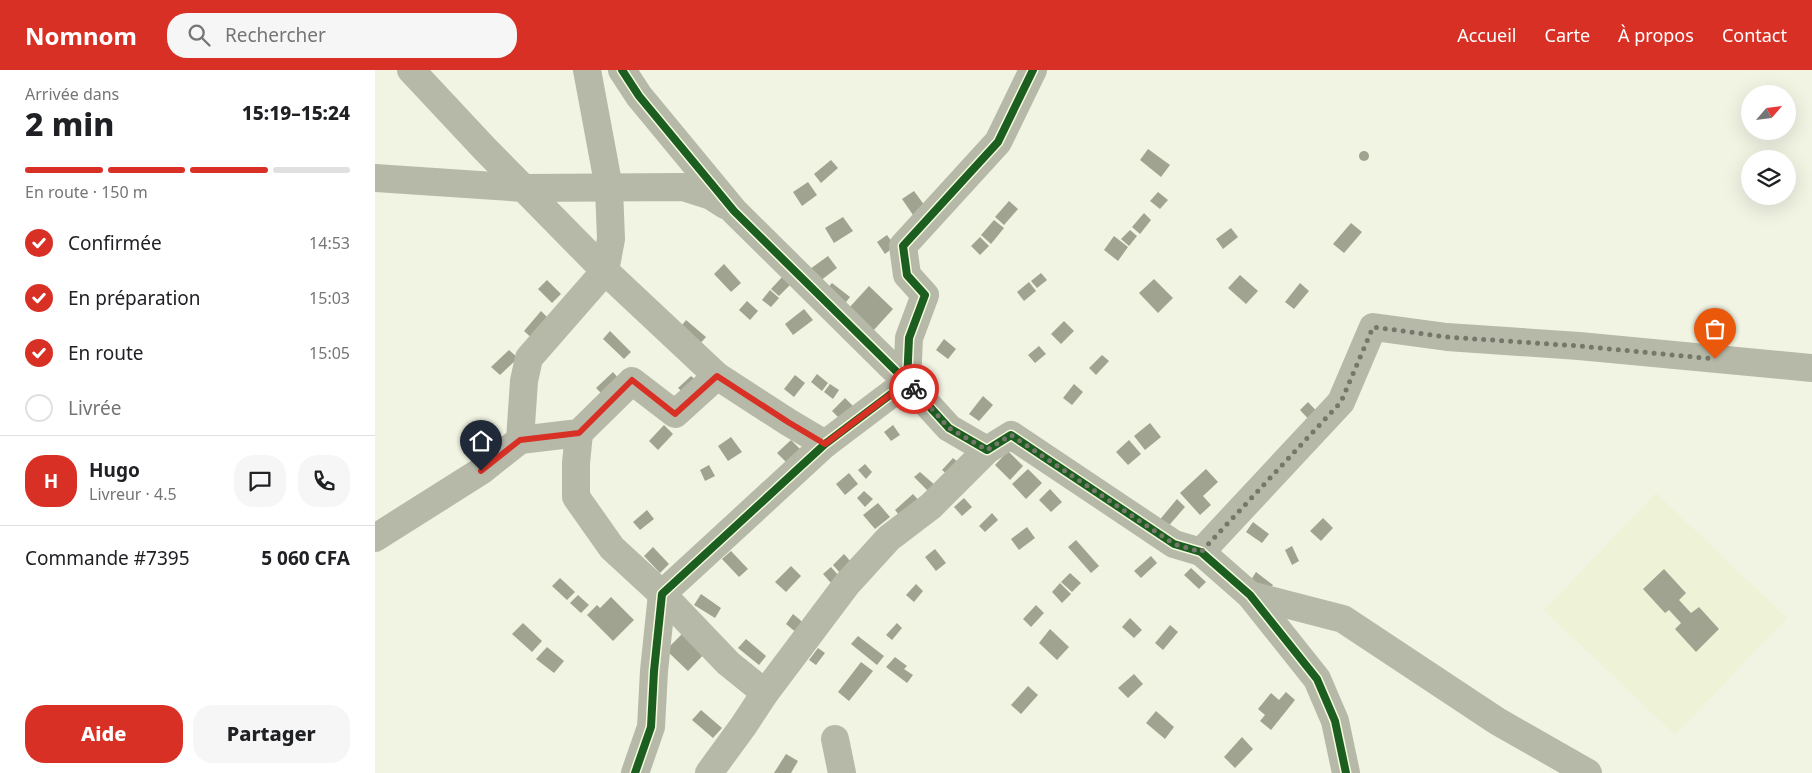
<!DOCTYPE html>
<html lang="fr">
<head>
<meta charset="utf-8">
<style>
	:root { --surface:#fff; --page:#f6f6f6; --text:#202124; --muted:#757577; --line:#e0e0e0; --accent:#d93025 }
	body { margin:0; font-family:"Noto Sans",sans-serif; background:var(--page); color:var(--text); height:100vh; display:flex; flex-direction:column; font-size:19px; white-space:nowrap }
	* { box-sizing:border-box; margin:0 }
	p { font-size:16px; color:var(--muted) }
	.icon { flex:none; width:28px; height:28px; fill:none; stroke:currentColor; stroke-width:2; stroke-linecap:round; stroke-linejoin:round }
	.map { position:relative; flex:1; overflow:hidden }
	.drawer { display:flex; flex-direction:column; background:var(--surface); width:375px }
	.drawer>* { flex:none }
	.needle { width:32px; rotate:62deg }
	.buttons { position:absolute; left:1366px; top:15px; display:grid; gap:10px }
	.buttons a { display:grid; place-items:center; width:55px; height:55px; border-radius:50%; background:var(--surface); box-shadow:0 5px 20px #0002; font-size:25px }
	.pin { position:absolute; display:grid; place-items:center; width:42px; height:42px; color:#fff; margin:-51px -21px; border-radius:50% 50% 50% 0; rotate:-45deg; box-shadow:0 0 5px #0007 }
	.pin .icon { rotate:45deg }
	.courier { position:absolute; display:grid; place-items:center; width:50px; height:50px; margin:-25px; border:4px solid #d93025; border-radius:50%; background:#fff; color:#222; box-shadow:0 1px 6px #0007 }
	.overview em { font-style:normal; font-weight:800 }
	.overview div { display:flex; flex-direction:column-reverse }
	.overview { display:flex; align-items:center; justify-content:space-between; height:85px; padding:0 25px }
	h1 { font-size:32px; font-weight:800; line-height:38px }
	.bar { display:grid; grid-template-columns:repeat(4,1fr); gap:8px 5px; align-content:center; height:60px; padding:0 25px }
	.bar i { height:6px; border-radius:4px; background:var(--line) }
	.bar .selected { background:var(--accent) }
	.bar p { grid-column:span 4 }
	.line { display:flex; align-items:center; gap:12px; padding:0 25px; border-top:1px solid var(--line) }
	.line div { flex:1 }
	.round { display:grid; place-items:center; flex:none; width:52px; height:52px; border-radius:20px; background:var(--page) }
	ol { padding:0 25px; list-style:none }
	li { display:flex; align-items:center; gap:15px; height:55px }
	li p { margin-inline-start:auto }
	li .icon { padding:5px; border-radius:50%; background:var(--accent); color:#fff; stroke-width:4 }
	li:last-child { color:var(--muted) }
	li i { width:28px; height:28px; border:2px solid var(--line); border-radius:50% }
	.action { display:flex; gap:10px; margin-top:auto; padding:10px 25px }
	.action a { flex:1; height:58px; border-radius:20px; background:var(--accent); color:#fff; font-size:20px; font-weight:800; line-height:58px; text-align:center }
	.action a+a { background:var(--page); color:var(--text) }
	header { display:flex; align-items:center; gap:30px; box-sizing:border-box; height:70px; padding:0 25px; background:var(--accent); color:#fff }
	header strong { font-size:24px }
	nav { display:flex; gap:28px; margin-inline-start:auto; font-size:18px }
	.search { width:350px; height:45px; background:var(--page); display:flex; align-items:center; gap:12px; box-sizing:border-box; padding:0 18px; border-radius:20px; color:var(--muted); font-size:19px }
	main { display:flex; flex:1; min-height:0 }
	.map>svg:first-child { display:block }
</style>
</head>
<body>
<header>
<strong>Nomnom</strong>
<div class="search"><svg class="icon" aria-label="search" viewBox="0 0 24 24"><circle cx="10" cy="10" r="6"/><path d="M15 15l6 6"/></svg>Rechercher</div>
<nav><a>Accueil</a><a>Carte</a><a>À propos</a><a>Contact</a></nav>
</header>
<main>
<section class="drawer">
<div class="overview"><div><h1>2 min</h1><p>Arrivée dans</p></div><em>15:19–15:24</em></div>
<div class="bar"><i class="selected"></i><i class="selected"></i><i class="selected"></i><i></i><p>En route · 150 m</p></div>
<ol>
<li><svg class="icon" aria-label="check" viewBox="0 0 24 24"><path d="M5 12l5 5 9-10"/></svg>Confirmée<p>14:53</p></li>
<li><svg class="icon" aria-label="check" viewBox="0 0 24 24"><path d="M5 12l5 5 9-10"/></svg>En préparation<p>15:03</p></li>
<li><svg class="icon" aria-label="check" viewBox="0 0 24 24"><path d="M5 12l5 5 9-10"/></svg>En route<p>15:05</p></li>
<li><i></i>Livrée</li>
</ol>
<div class="line" style="height:90px"><b class="round" style="background:var(--accent);color:#fff">H</b><div><b>Hugo</b><p>Livreur · 4.5</p></div><a class="round"><svg class="icon" aria-label="chat" viewBox="0 0 24 24"><path d="M4 5h16v11H9l-5 4z"/></svg></a><a class="round"><svg class="icon" aria-label="phone" viewBox="0 0 24 24"><path d="M5 4h4l2 5-3 2q2 4 5 5l2-3 5 2v4C11 20 4 13 5 4z"/></svg></a></div>
<div class="line" style="height:65px"><div>Commande #7395</div><b>5 060 CFA</b></div>
<div class="action"><a>Aide</a><a>Partager</a></div>
</section>
<div class="map">
<svg width="1437" height="703" viewBox="0 0 1437 703">
	<rect width="100%" height="100%" fill="#f1f4e3"/>
	<path fill="#eef2d6" d="M 1281,423 L 1412,548 L 1300,665 L 1169,540 Z"/>
	<g fill="#a0a38f">
		<path d="M 773,79 L 795,95 L 786,107 L 765,90 Z"/>
		<circle cx="989" cy="86" r="5"/>
		<path d="M 456,90 L 463,98 L 446,113 L 439,104 Z"/>
		<path d="M 433,112 L 442,125 L 427,136 L 418,122 Z"/>
		<path d="M 539,121 L 550,136 L 538,145 L 527,129 Z"/>
		<path d="M 783,122 L 793,130 L 785,139 L 775,131 Z"/>
		<path d="M 634,131 L 643,139 L 629,155 L 620,147 Z"/>
		<path d="M 769,143 L 776,150 L 765,164 L 757,157 Z"/>
		<path d="M 468,147 L 478,161 L 459,173 L 450,158 Z"/>
		<path d="M 619,150 L 629,158 L 616,174 L 606,165 Z"/>
		<path d="M 976,153 L 987,162 L 969,183 L 958,174 Z"/>
		<path d="M 856,158 L 863,167 L 848,179 L 841,169 Z"/>
		<path d="M 755,160 L 762,166 L 754,176 L 746,169 Z"/>
		<path d="M 512,165 L 520,176 L 510,184 L 502,172 Z"/>
		<path d="M 739,166 L 753,177 L 743,191 L 729,180 Z"/>
		<path d="M 605,167 L 614,176 L 605,185 L 596,176 Z"/>
		<path d="M 453,186 L 462,198 L 445,211 L 435,199 Z"/>
		<path d="M 349,194 L 366,213 L 356,222 L 339,204 Z"/>
		<path d="M 666,203 L 672,210 L 662,218 L 656,211 Z"/>
		<path d="M 865,205 L 883,221 L 871,234 L 853,218 Z"/>
		<path d="M 408,206 L 416,214 L 404,226 L 396,219 Z"/>
		<path d="M 779,209 L 798,228 L 783,243 L 764,223 Z"/>
		<path d="M 172,210 L 186,224 L 177,233 L 163,219 Z"/>
		<path d="M 654,212 L 661,221 L 649,231 L 642,222 Z"/>
		<path d="M 457,213 L 475,227 L 468,236 L 450,221 Z"/>
		<path d="M 925,213 L 934,221 L 919,239 L 910,232 Z"/>
		<path d="M 494,216 L 518,239 L 497,262 L 473,239 Z"/>
		<path d="M 395,220 L 404,228 L 396,237 L 387,230 Z"/>
		<path d="M 372,231 L 383,241 L 375,250 L 364,240 Z"/>
		<path d="M 429,239 L 438,250 L 418,265 L 410,254 Z"/>
		<path d="M 166,241 L 176,251 L 160,271 L 149,261 Z"/>
		<path d="M 311,250 L 331,267 L 323,276 L 304,259 Z"/>
		<path d="M 689,251 L 699,261 L 686,274 L 676,264 Z"/>
		<path d="M 235,261 L 256,282 L 249,289 L 228,269 Z"/>
		<path d="M 569,269 L 581,279 L 573,289 L 561,280 Z"/>
		<path d="M 664,276 L 671,284 L 660,293 L 653,285 Z"/>
		<path d="M 134,280 L 143,288 L 125,305 L 116,297 Z"/>
		<path d="M 727,285 L 734,291 L 721,305 L 714,298 Z"/>
		<path d="M 238,302 L 245,310 L 229,326 L 221,318 Z"/>
		<path d="M 442,304 L 453,313 L 447,321 L 436,312 Z"/>
		<path d="M 420,305 L 430,313 L 419,327 L 409,319 Z"/>
		<path d="M 316,306 L 323,312 L 310,324 L 303,318 Z"/>
		<path d="M 455,314 L 464,320 L 458,329 L 449,322 Z"/>
		<path d="M 699,314 L 708,322 L 697,335 L 688,328 Z"/>
		<path d="M 608,326 L 618,335 L 604,351 L 594,344 Z"/>
		<path d="M 470,328 L 479,337 L 466,350 L 457,341 Z"/>
		<path d="M 933,332 L 948,348 L 940,356 L 925,340 Z"/>
		<path d="M 775,353 L 786,367 L 770,380 L 759,366 Z"/>
		<path d="M 289,355 L 298,364 L 283,380 L 274,371 Z"/>
		<path d="M 518,355 L 525,365 L 516,371 L 509,362 Z"/>
		<path d="M 356,367 L 367,382 L 353,391 L 343,376 Z"/>
		<path d="M 416,370 L 425,379 L 411,392 L 402,383 Z"/>
		<path d="M 754,370 L 766,384 L 753,395 L 741,382 Z"/>
		<path d="M 633,381 L 648,396 L 635,410 L 620,395 Z"/>
		<path d="M 578,388 L 584,393 L 573,405 L 567,400 Z"/>
		<path d="M 490,394 L 497,402 L 491,409 L 483,400 Z"/>
		<path d="M 334,395 L 340,406 L 330,411 L 325,400 Z"/>
		<path d="M 653,399 L 667,413 L 651,429 L 637,414 Z"/>
		<path d="M 831,399 L 843,412 L 828,426 L 836,435 L 825,445 L 805,423 Z"/>
		<path d="M 545,402 L 561,416 L 555,423 L 539,407 Z"/>
		<path d="M 474,403 L 483,414 L 470,425 L 461,414 Z"/>
		<path d="M 675,419 L 687,432 L 676,442 L 664,430 Z"/>
		<path d="M 489,421 L 498,429 L 490,437 L 482,428 Z"/>
		<path d="M 538,424 L 546,433 L 528,450 L 520,440 Z"/>
		<path d="M 589,428 L 597,437 L 587,446 L 579,437 Z"/>
		<path d="M 802,429 L 810,437 L 790,460 L 782,453 Z"/>
		<path d="M 503,433 L 515,447 L 500,459 L 488,445 Z"/>
		<path d="M 272,440 L 279,449 L 265,460 L 258,452 Z"/>
		<path d="M 617,443 L 623,450 L 610,462 L 604,456 Z"/>
		<path d="M 948,448 L 958,458 L 946,471 L 935,461 Z"/>
		<path d="M 878,452 L 894,464 L 887,473 L 871,462 Z"/>
		<path d="M 652,457 L 660,468 L 644,480 L 636,469 Z"/>
		<path d="M 701,470 L 724,496 L 716,503 L 693,477 Z"/>
		<path d="M 917,476 L 924,491 L 917,495 L 910,480 Z"/>
		<path d="M 278,477 L 294,494 L 285,503 L 269,486 Z"/>
		<path d="M 560,479 L 571,493 L 561,501 L 550,487 Z"/>
		<path d="M 356,481 L 373,499 L 364,507 L 347,489 Z"/>
		<path d="M 469,484 L 477,493 L 465,503 L 458,495 Z"/>
		<path d="M 776,486 L 782,493 L 766,508 L 759,501 Z"/>
		<path d="M 416,496 L 426,506 L 411,522 L 400,512 Z"/>
		<path d="M 456,497 L 464,506 L 456,513 L 448,504 Z"/>
		<path d="M 816,498 L 831,512 L 824,519 L 809,505 Z"/>
		<path d="M 1289,499 L 1311,523 L 1304,530 L 1316,543 L 1324,537 L 1344,559 L 1321,582 L 1300,559 L 1306,553 L 1294,540 L 1290,543 L 1268,519 Z"/>
		<path d="M 881,502 L 898,515 L 893,522 L 876,510 Z"/>
		<path d="M 695,503 L 706,513 L 697,522 L 686,512 Z"/>
		<path d="M 185,508 L 200,522 L 192,530 L 177,516 Z"/>
		<path d="M 685,513 L 696,524 L 687,533 L 677,522 Z"/>
		<path d="M 541,514 L 548,521 L 539,532 L 531,525 Z"/>
		<path d="M 326,524 L 346,538 L 340,548 L 319,535 Z"/>
		<path d="M 203,525 L 214,535 L 206,543 L 195,533 Z"/>
		<path d="M 236,527 L 259,550 L 238,571 L 212,545 L 222,535 L 225,538 Z"/>
		<path d="M 661,535 L 669,543 L 656,557 L 648,549 Z"/>
		<path d="M 418,544 L 431,555 L 423,564 L 411,554 Z"/>
		<path d="M 755,548 L 767,560 L 759,568 L 747,557 Z"/>
		<path d="M 148,553 L 167,571 L 157,582 L 137,564 Z"/>
		<path d="M 522,553 L 527,558 L 517,570 L 511,565 Z"/>
		<path d="M 795,555 L 803,562 L 788,580 L 780,573 Z"/>
		<path d="M 312,559 L 333,580 L 313,601 L 291,580 Z"/>
		<path d="M 675,559 L 694,577 L 682,590 L 664,573 Z"/>
		<path d="M 483,566 L 509,586 L 502,595 L 476,574 Z"/>
		<path d="M 371,569 L 391,586 L 384,595 L 363,578 Z"/>
		<path d="M 172,577 L 189,591 L 179,603 L 161,589 Z"/>
		<path d="M 443,578 L 450,583 L 441,595 L 434,590 Z"/>
		<path d="M 520,587 L 532,596 L 529,599 L 538,605 L 532,613 L 511,597 Z"/>
		<path d="M 486,592 L 498,601 L 474,631 L 463,622 Z"/>
		<path d="M 759,604 L 768,614 L 753,628 L 743,618 Z"/>
		<path d="M 653,616 L 663,625 L 646,644 L 636,635 Z"/>
		<path d="M 911,622 L 920,630 L 896,660 L 885,651 L 890,645 L 883,639 L 896,623 L 904,630 Z"/>
		<path d="M 326,640 L 347,658 L 338,668 L 317,650 Z"/>
		<path d="M 781,641 L 799,657 L 790,669 L 771,653 Z"/>
		<path d="M 867,667 L 878,679 L 860,698 L 849,687 Z"/>
		<path d="M 411,684 L 423,691 L 416,703 L 399,703 Z"/>
	</g>
	<g fill="none" stroke-linecap="round" stroke-linejoin="round">
		<g stroke="#b6b9a8" stroke-width="28">
			<path d="M 36,0 L 109,78 L 230,201"/>
			<path d="M 212,0 L 234,118 L 236,169 L 230,201"/>
			<path d="M 247,0 L 264,26 L 359,141 L 532,312 L 574,358 L 612,380 L 636,365 L 799,474 L 826,482 L 875,525 L 942,609 L 960,651 L 971,703"/>
			<path d="M 0,108 L 149,118 L 308,117 L 336,126 L 350,135"/>
			<path d="M 204,363 L 201,393 L 201,427 L 237,478 L 287,524 L 353,593 L 390,623"/>
			<path d="M 145,370 L 204,363 L 257,311 L 300,344 L 342,306"/>
			<path d="M 0,468 L 106,401 L 145,370 L 149,311 L 154,288 L 230,201 L 342,306 L 413,352 L 450,374"/>
			<path d="M 826,482 L 966,332 L 998,257 L 1072,267 L 1204,276 L 1437,298"/>
			<path d="M 875,525 L 968,549 L 1122,651 L 1213,703"/>
			<path d="M 460,669 L 467,703"/>
			<path d="M 260,703 L 276,657 L 279,601 L 287,524 L 450,374 L 532,312 L 534,268 L 550,225 L 532,205 L 528,176 L 623,72 L 658,0"/>
			<path d="M 334,703 L 369,655 L 390,623 L 472,514 L 514,468 L 556,436 L 612,380"/>
		</g>
		<g stroke="#f5fbdc" stroke-width="11">
			<g id="cycleway">
				<path d="M 247,0 L 264,26 L 359,141 L 532,312 L 574,358 L 612,380 L 636,365 L 799,474 L 826,482 L 875,525 L 942,609 L 960,651 L 971,703"/>
				<path d="M 260,703 L 276,657 L 279,601 L 287,524 L 450,374 L 532,312 L 534,268 L 550,225 L 532,205 L 528,176 L 623,72 L 658,0"/>
			</g>
		</g>
		<use href="#cycleway" stroke="#1b5e20" stroke-width="8"/>
	</g>
	<g fill="none" stroke-linecap="round" stroke-linejoin="round">
		<path stroke="#747769" stroke-width="5" stroke-dasharray="0 9" d="M 539,319 L 574,358 L 612,380 L 636,365 L 799,474 L 826,482 L 966,332 L 998,257 L 1072,267 L 1204,276 L 1340,289"/>
		<path stroke="#d93025" stroke-width="6" d="M 106,401 L 145,370 L 204,363 L 257,310 L 300,344 L 342,306 L 413,352 L 450,374 L 532,312 L 539,319"/>
	</g>
</svg>
<div class="buttons">
<a><svg class="needle" viewBox="-14 -14 28 28"><path d="M0-13l5 13h-10z" fill="#e53935"/><path d="M0 13l5-13h-10z" fill="#757577"/></svg></a>
<a><svg class="icon" aria-label="layers" viewBox="0 0 24 24"><path d="M12 4l9 5-9 5-9-5zM3 14l9 5 9-5"/></svg></a>
</div>
<div class="pin" style="left:1340px;top:289px;background:#ea580c"><svg class="icon" aria-label="bag" viewBox="0 0 24 24"><path d="M5 8h14l-1 12H6zM9 8a3 3 0 0 1 6 0"/></svg></div>
<div class="pin" style="left:106px;top:401px;background:#1f2937"><svg class="icon" aria-label="home" viewBox="0 0 24 24"><path d="M3 11l9-7 9 7M6 9v11h12V9"/></svg></div>
<div class="courier" style="left:539px;top:319px"><svg class="icon" aria-label="bike" viewBox="0 0 24 24"><circle cx="6" cy="16" r="4"/><circle cx="18" cy="16" r="4"/><path d="M6 16l4-8h5l3 8M10 8l3 8H6M13 5h3"/></svg></div>
</div>
</main>
</body>
</html>
